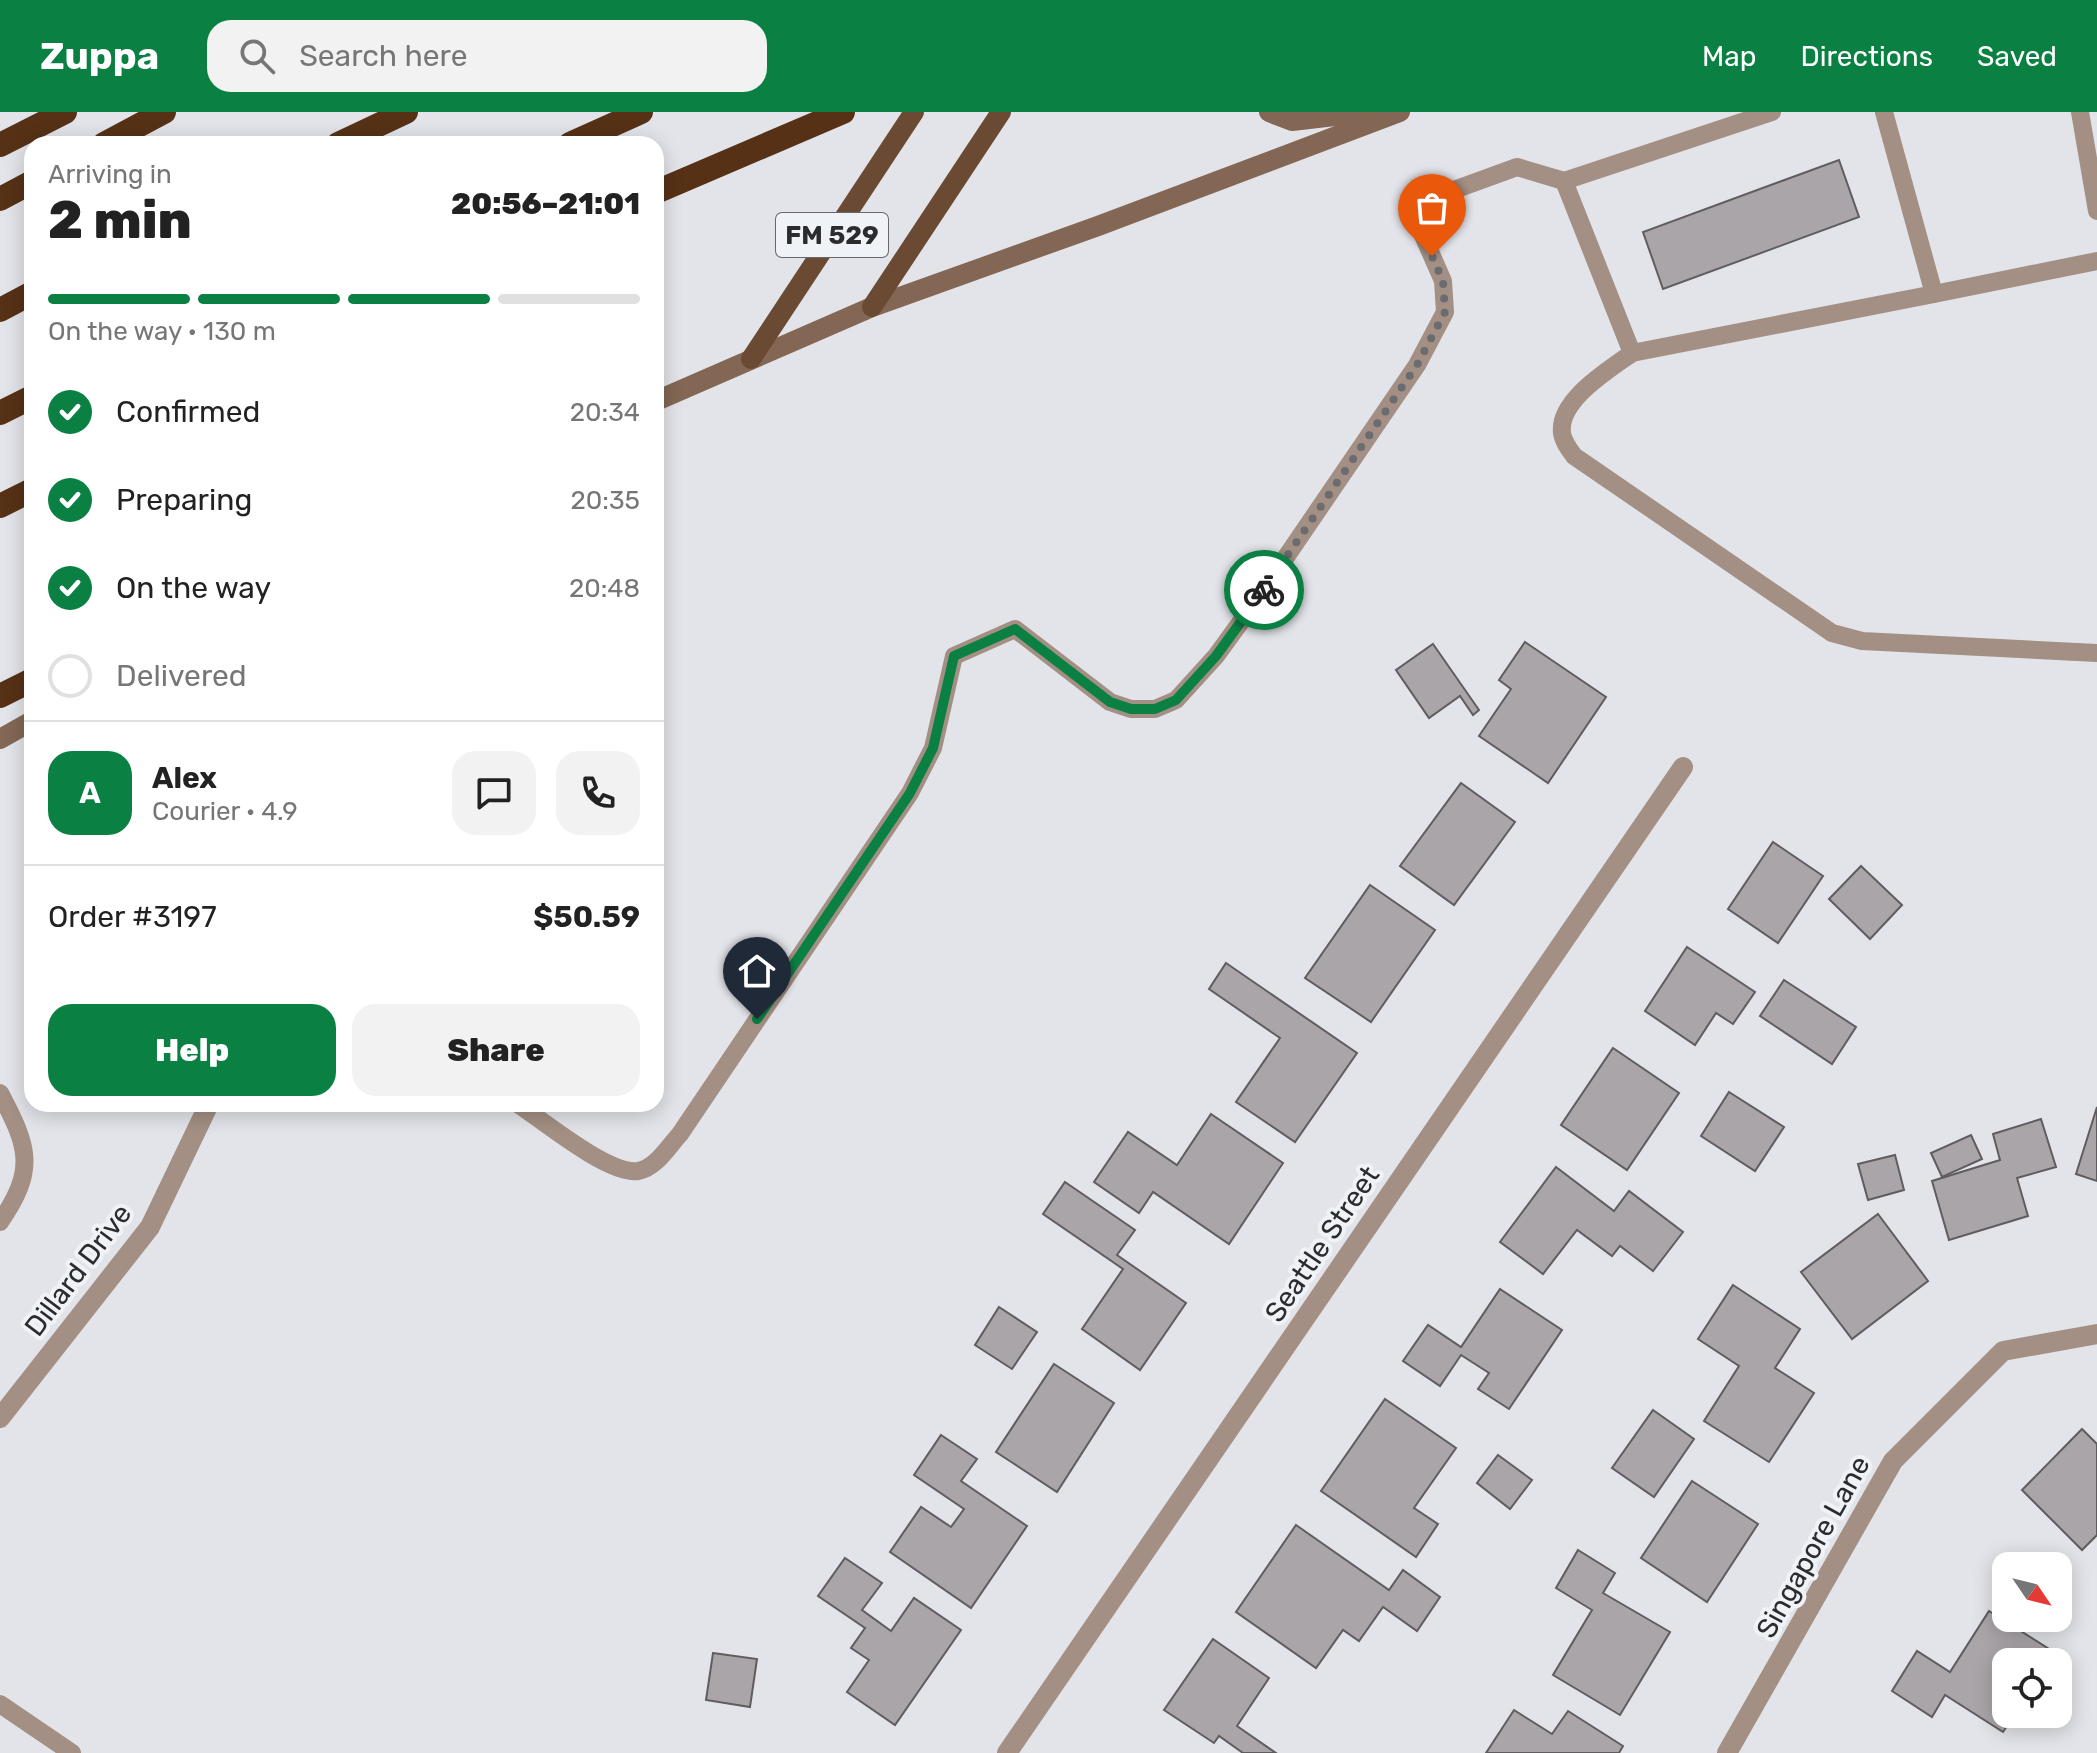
<!DOCTYPE html>
<html lang="en">
<head>
<meta charset="utf-8">
<style>
	:root { --surface:#fff; --page:#f2f2f2; --text:#222; --muted:#767676; --line:#e0e0e0; --accent:#0b8043 }
	body { margin:0; font-family:Rubik,sans-serif; background:var(--page); color:var(--text); height:100vh; display:flex; flex-direction:column; font-size:30px; white-space:nowrap }
	* { box-sizing:border-box; margin:0 }
	p { font-size:26px; color:var(--muted) }
	.icon { flex:none; width:44px; height:44px; fill:none; stroke:currentColor; stroke-width:2; stroke-linecap:round; stroke-linejoin:round }
	.map { position:relative; flex:1; overflow:hidden }
	.panel { position:absolute; left:24px; top:24px; width:640px; height:976px; display:flex; flex-direction:column; background:var(--surface); border-radius:24px; box-shadow:0 4px 20px #0003 }
	.panel>* { flex:none }
	.needle { width:52px; rotate:125deg }
	.tools { position:absolute; left:1992px; top:1440px; display:grid; gap:16px }
	.tools a { display:grid; place-items:center; width:80px; height:80px; border-radius:16px; background:var(--surface); box-shadow:0 4px 20px #0003; font-size:40px }
	.pin { position:absolute; display:grid; place-items:center; width:68px; height:68px; color:#fff; margin:-82px -34px; border-radius:50% 50% 50% 0; rotate:-45deg; box-shadow:0 0 8px #0007 }
	.pin .icon { rotate:45deg }
	.courier { position:absolute; display:grid; place-items:center; width:80px; height:80px; margin:-40px; border:6px solid #0b8043; border-radius:50%; background:#fff; color:#222; box-shadow:0 2px 10px #0007 }
	.head em { font-style:normal; font-weight:800 }
	.head div { display:flex; flex-direction:column-reverse }
	.head { display:flex; align-items:center; justify-content:space-between; height:136px; padding:0 24px }
	h1 { font-size:52px; font-weight:800; line-height:60px }
	.bar { display:grid; grid-template-columns:repeat(4,1fr); gap:12px 8px; align-content:center; height:96px; padding:0 24px }
	.bar i { height:10px; border-radius:6px; background:var(--line) }
	.bar .current { background:var(--accent) }
	.bar p { grid-column:span 4 }
	.line { display:flex; align-items:center; gap:20px; padding:0 24px; border-top:2px solid var(--line) }
	.line div { flex:1 }
	.round { display:grid; place-items:center; flex:none; width:84px; height:84px; border-radius:24px; background:var(--page) }
	ol { padding:0 24px; list-style:none }
	li { display:flex; align-items:center; gap:24px; height:88px }
	li p { margin-inline-start:auto }
	li .icon { padding:8px; border-radius:50%; background:var(--accent); color:#fff; stroke-width:4 }
	li:last-child { color:var(--muted) }
	li i { width:44px; height:44px; border:4px solid var(--line); border-radius:50% }
	.action { display:flex; gap:16px; margin-top:auto; padding:16px 24px }
	.action a { flex:1; height:92px; border-radius:24px; background:var(--accent); color:#fff; font-size:32px; font-weight:800; line-height:92px; text-align:center }
	.action a+a { background:var(--page); color:var(--text) }
	header { display:flex; align-items:center; gap:48px; box-sizing:border-box; height:112px; padding:0 40px; background:var(--accent); color:#fff }
	header strong { font-size:38px }
	nav { display:flex; gap:44px; margin-inline-start:auto; font-size:28px }
	.search { width:560px; height:72px; background:var(--page); display:flex; align-items:center; gap:20px; box-sizing:border-box; padding:0 28px; border-radius:24px; color:var(--muted); font-size:30px }
	.map>svg:first-child { display:block }
</style>
</head>
<body>
<header>
<strong>Zuppa</strong>
<div class="search"><svg class="icon" aria-label="search" viewBox="0 0 24 24"><circle cx="10" cy="10" r="6"/><path d="M15 15l6 6"/></svg>Search here</div>
<nav><a>Map</a><a>Directions</a><a>Saved</a></nav>
</header>
<div class="map">
<svg width="2097" height="1641" viewBox="0 0 2097 1641">
	<rect width="100%" height="100%" fill="#e2e4e9"/>
	<g fill="#aaa5a9" stroke="#605c5f" stroke-width="2">
		<path d="M 1839,48 L 1859,105 L 1663,177 L 1643,120 Z"/>
		<path d="M 1525,530 L 1606,585 L 1548,671 L 1479,624 L 1511,577 L 1499,568 Z"/>
		<path d="M 1433,532 L 1479,598 L 1473,603 L 1460,584 L 1429,606 L 1396,558 Z"/>
		<path d="M 1461,671 L 1515,710 L 1454,793 L 1400,754 Z"/>
		<path d="M 1773,730 L 1823,764 L 1778,831 L 1728,797 Z"/>
		<path d="M 1861,754 L 1902,793 L 1870,827 L 1829,787 Z"/>
		<path d="M 1370,773 L 1435,818 L 1371,910 L 1305,866 Z"/>
		<path d="M 1687,835 L 1755,880 L 1733,912 L 1716,901 L 1695,933 L 1645,899 Z"/>
		<path d="M 1226,851 L 1357,941 L 1295,1030 L 1236,990 L 1280,926 L 1209,877 Z"/>
		<path d="M 1784,868 L 1856,915 L 1832,952 L 1760,904 Z"/>
		<path d="M 1613,936 L 1679,981 L 1627,1058 L 1561,1013 Z"/>
		<path d="M 1729,980 L 1784,1015 L 1755,1059 L 1701,1024 Z"/>
		<path d="M 2097,995 L 2097,1069 L 2076,1062 Z"/>
		<path d="M 1211,1002 L 1283,1051 L 1229,1132 L 1153,1080 L 1139,1101 L 1094,1070 L 1128,1020 L 1177,1053 Z"/>
		<path d="M 2041,1007 L 2056,1055 L 2017,1066 L 2028,1104 L 1949,1128 L 1932,1069 L 2000,1048 L 1993,1022 Z"/>
		<path d="M 1971,1023 L 1982,1047 L 1942,1065 L 1931,1041 Z"/>
		<path d="M 1895,1043 L 1904,1078 L 1868,1088 L 1858,1052 Z"/>
		<path d="M 1556,1055 L 1614,1099 L 1629,1079 L 1683,1120 L 1653,1159 L 1620,1134 L 1612,1144 L 1577,1118 L 1543,1162 L 1500,1130 Z"/>
		<path d="M 1065,1070 L 1135,1118 L 1117,1143 L 1186,1191 L 1140,1258 L 1082,1217 L 1123,1157 L 1043,1102 Z"/>
		<path d="M 1878,1102 L 1928,1169 L 1852,1227 L 1801,1160 Z"/>
		<path d="M 1733,1173 L 1800,1217 L 1775,1256 L 1814,1281 L 1769,1350 L 1704,1309 L 1739,1254 L 1698,1227 Z"/>
		<path d="M 1500,1177 L 1562,1218 L 1509,1297 L 1478,1277 L 1489,1261 L 1461,1243 L 1440,1274 L 1403,1249 L 1428,1213 L 1461,1235 Z"/>
		<path d="M 999,1195 L 1037,1220 L 1012,1257 L 975,1233 Z"/>
		<path d="M 1054,1252 L 1114,1291 L 1057,1380 L 996,1340 Z"/>
		<path d="M 1385,1287 L 1456,1336 L 1414,1396 L 1438,1412 L 1416,1445 L 1321,1379 Z"/>
		<path d="M 1653,1298 L 1694,1327 L 1654,1385 L 1612,1356 Z"/>
		<path d="M 2082,1317 L 2097,1332 L 2097,1423 L 2082,1438 L 2022,1378 Z"/>
		<path d="M 941,1323 L 977,1347 L 961,1369 L 1027,1414 L 971,1496 L 890,1440 L 921,1395 L 951,1415 L 964,1397 L 914,1363 Z"/>
		<path d="M 1498,1343 L 1532,1368 L 1510,1397 L 1477,1371 Z"/>
		<path d="M 1692,1369 L 1758,1412 L 1707,1490 L 1641,1446 Z"/>
		<path d="M 1296,1413 L 1389,1478 L 1403,1458 L 1440,1485 L 1417,1519 L 1383,1495 L 1359,1529 L 1343,1518 L 1316,1556 L 1236,1500 Z"/>
		<path d="M 1578,1438 L 1615,1461 L 1603,1481 L 1670,1520 L 1620,1603 L 1553,1563 L 1592,1498 L 1556,1476 Z"/>
		<path d="M 845,1446 L 882,1471 L 862,1498 L 891,1519 L 914,1486 L 961,1518 L 895,1613 L 847,1580 L 869,1548 L 851,1536 L 865,1516 L 818,1484 Z"/>
		<path d="M 1989,1499 L 2054,1540 L 2048,1550 L 2006,1550 L 2006,1602 L 2015,1602 L 2003,1620 L 1945,1583 L 1932,1605 L 1892,1579 L 1917,1539 L 1950,1560 Z"/>
		<path d="M 1213,1527 L 1269,1566 L 1237,1614 L 1276,1641 L 1243,1641 L 1219,1624 L 1214,1631 L 1164,1598 Z"/>
		<path d="M 713,1541 L 757,1547 L 750,1595 L 706,1588 Z"/>
		<path d="M 1514,1598 L 1552,1622 L 1568,1599 L 1623,1634 L 1619,1641 L 1486,1641 Z"/>
	</g>
	<g fill="none" stroke-linecap="round" stroke-linejoin="round">
		<g stroke="#a38f83" stroke-width="18">
			<path d="M 1772,0 L 1564,69 L 1632,241 L 1934,182 L 1884,0"/>
			<path d="M 2080,0 L 2097,99"/>
			<path d="M 1934,182 L 2097,149"/>
			<path d="M 1632,241 C 1609,258 1558,288 1562,321 C 1563,329 1569,337 1574,344 L 1832,521 L 1862,529 L 2097,541"/>
			<path d="M 0,981 C 28,1034 37,1057 0,1110"/>
			<path d="M 518,992 C 543,1009 609,1063 638,1059 C 656,1056 668,1035 680,1022 L 910,681 L 933,636 L 954,544 L 1015,517 L 1110,590 L 1131,597 L 1155,597 L 1176,588 L 1216,544 L 1256,489 L 1417,253 L 1445,200 L 1443,169 L 1410,94 L 1517,55 L 1564,69"/>
			<path d="M 0,1592 L 72,1641"/>
		</g>
		<g stroke="#a38f83" stroke-width="20">
			<path d="M 0,1306 L 150,1115 L 209,992"/>
			<path d="M 1007,1641 L 1683,655"/>
			<path d="M 1727,1641 L 1893,1349 L 2003,1239 L 2097,1222"/>
		</g>
		<g stroke="#836754" stroke-width="20">
			<path d="M 1269,0 L 1292,9 L 1369,0"/>
			<path d="M 656,289 L 872,195 L 1098,114 L 1400,0"/>
			<path d="M 0,627 L 32,609"/>
		</g>
		<g stroke="#6b4a34" stroke-width="20">
			<path d="M 872,195 L 1001,0"/>
			<path d="M 751,247 L 914,0"/>
		</g>
		<g stroke="#563116" stroke-width="24">
			<path d="M 104,32 L 164,0"/>
			<path d="M 338,32 L 406,0"/>
			<path d="M 570,32 L 641,0"/>
			<path d="M 0,33 L 65,0"/>
			<path d="M 656,80 L 843,0"/>
			<path d="M 0,87 L 32,70"/>
			<path d="M 0,198 L 32,181"/>
			<path d="M 0,301 L 32,285"/>
			<path d="M 0,394 L 32,378"/>
			<path d="M 0,584 L 32,568"/>
		</g>
	</g>
	<g fill="none" stroke-linecap="round" stroke-linejoin="round">
		<path stroke="#6b6c6f" stroke-width="8" stroke-dasharray="0 14.4" d="M 1264,478 L 1417,253 L 1445,200 L 1443,169 L 1432,144"/>
		<path stroke="#0b8043" stroke-width="10" d="M 757,907 L 910,681 L 933,636 L 954,544 L 1015,517 L 1110,590 L 1131,597 L 1155,597 L 1176,588 L 1216,544 L 1264,478"/>
	</g>
	<g text-anchor="middle" dominant-baseline="central" stroke-width="8" stroke-linejoin="round" paint-order="stroke">
		<rect fill="#eff2f7" stroke="#66676a" stroke-width="2" x="776" y="101" width="112" height="44" rx="6"/>
		<g font-size="26" font-weight="bold" fill="#2b2c2e">
			<text x="832" y="123">FM 529</text>
		</g>
		<g font-size="28" fill="#2b2c2e" stroke="#eff2f7">
			<text transform="translate(1322 1132) rotate(-56)">Seattle Street</text>
			<text transform="translate(78 1158) rotate(-53)">Dillard Drive</text>
			<text transform="translate(1813 1435) rotate(-61)">Singapore Lane</text>
		</g>
	</g>
</svg>
<div class="tools">
<a><svg class="needle" viewBox="-14 -14 28 28"><path d="M0-13l5 13h-10z" fill="#e53935"/><path d="M0 13l5-13h-10z" fill="#767676"/></svg></a>
<a><svg class="icon" aria-label="locate" viewBox="0 0 24 24"><circle cx="12" cy="12" r="6"/><path d="M12 2v4M12 18v4M2 12h4M18 12h4"/></svg></a>
</div>
<div class="pin" style="left:1432px;top:144px;background:#ea580c"><svg class="icon" aria-label="bag" viewBox="0 0 24 24"><path d="M5 8h14l-1 12H6zM9 8a3 3 0 0 1 6 0"/></svg></div>
<div class="pin" style="left:757px;top:907px;background:#1f2937"><svg class="icon" aria-label="home" viewBox="0 0 24 24"><path d="M3 11l9-7 9 7M6 9v11h12V9"/></svg></div>
<div class="courier" style="left:1264px;top:478px"><svg class="icon" aria-label="bike" viewBox="0 0 24 24"><circle cx="6" cy="16" r="4"/><circle cx="18" cy="16" r="4"/><path d="M6 16l4-8h5l3 8M10 8l3 8H6M13 5h3"/></svg></div>
<section class="panel">
<div class="head"><div><h1>2 min</h1><p>Arriving in</p></div><em>20:56–21:01</em></div>
<div class="bar"><i class="current"></i><i class="current"></i><i class="current"></i><i></i><p>On the way · 130 m</p></div>
<ol>
<li><svg class="icon" aria-label="check" viewBox="0 0 24 24"><path d="M5 12l5 5 9-10"/></svg>Confirmed<p>20:34</p></li>
<li><svg class="icon" aria-label="check" viewBox="0 0 24 24"><path d="M5 12l5 5 9-10"/></svg>Preparing<p>20:35</p></li>
<li><svg class="icon" aria-label="check" viewBox="0 0 24 24"><path d="M5 12l5 5 9-10"/></svg>On the way<p>20:48</p></li>
<li><i></i>Delivered</li>
</ol>
<div class="line" style="height:144px"><b class="round" style="background:var(--accent);color:#fff">A</b><div><b>Alex</b><p>Courier · 4.9</p></div><a class="round"><svg class="icon" aria-label="chat" viewBox="0 0 24 24"><path d="M4 5h16v11H9l-5 4z"/></svg></a><a class="round"><svg class="icon" aria-label="phone" viewBox="0 0 24 24"><path d="M5 4h4l2 5-3 2q2 4 5 5l2-3 5 2v4C11 20 4 13 5 4z"/></svg></a></div>
<div class="line" style="height:104px"><div>Order #3197</div><b>$50.59</b></div>
<div class="action"><a>Help</a><a>Share</a></div>
</section>
</div>
</body>
</html>
